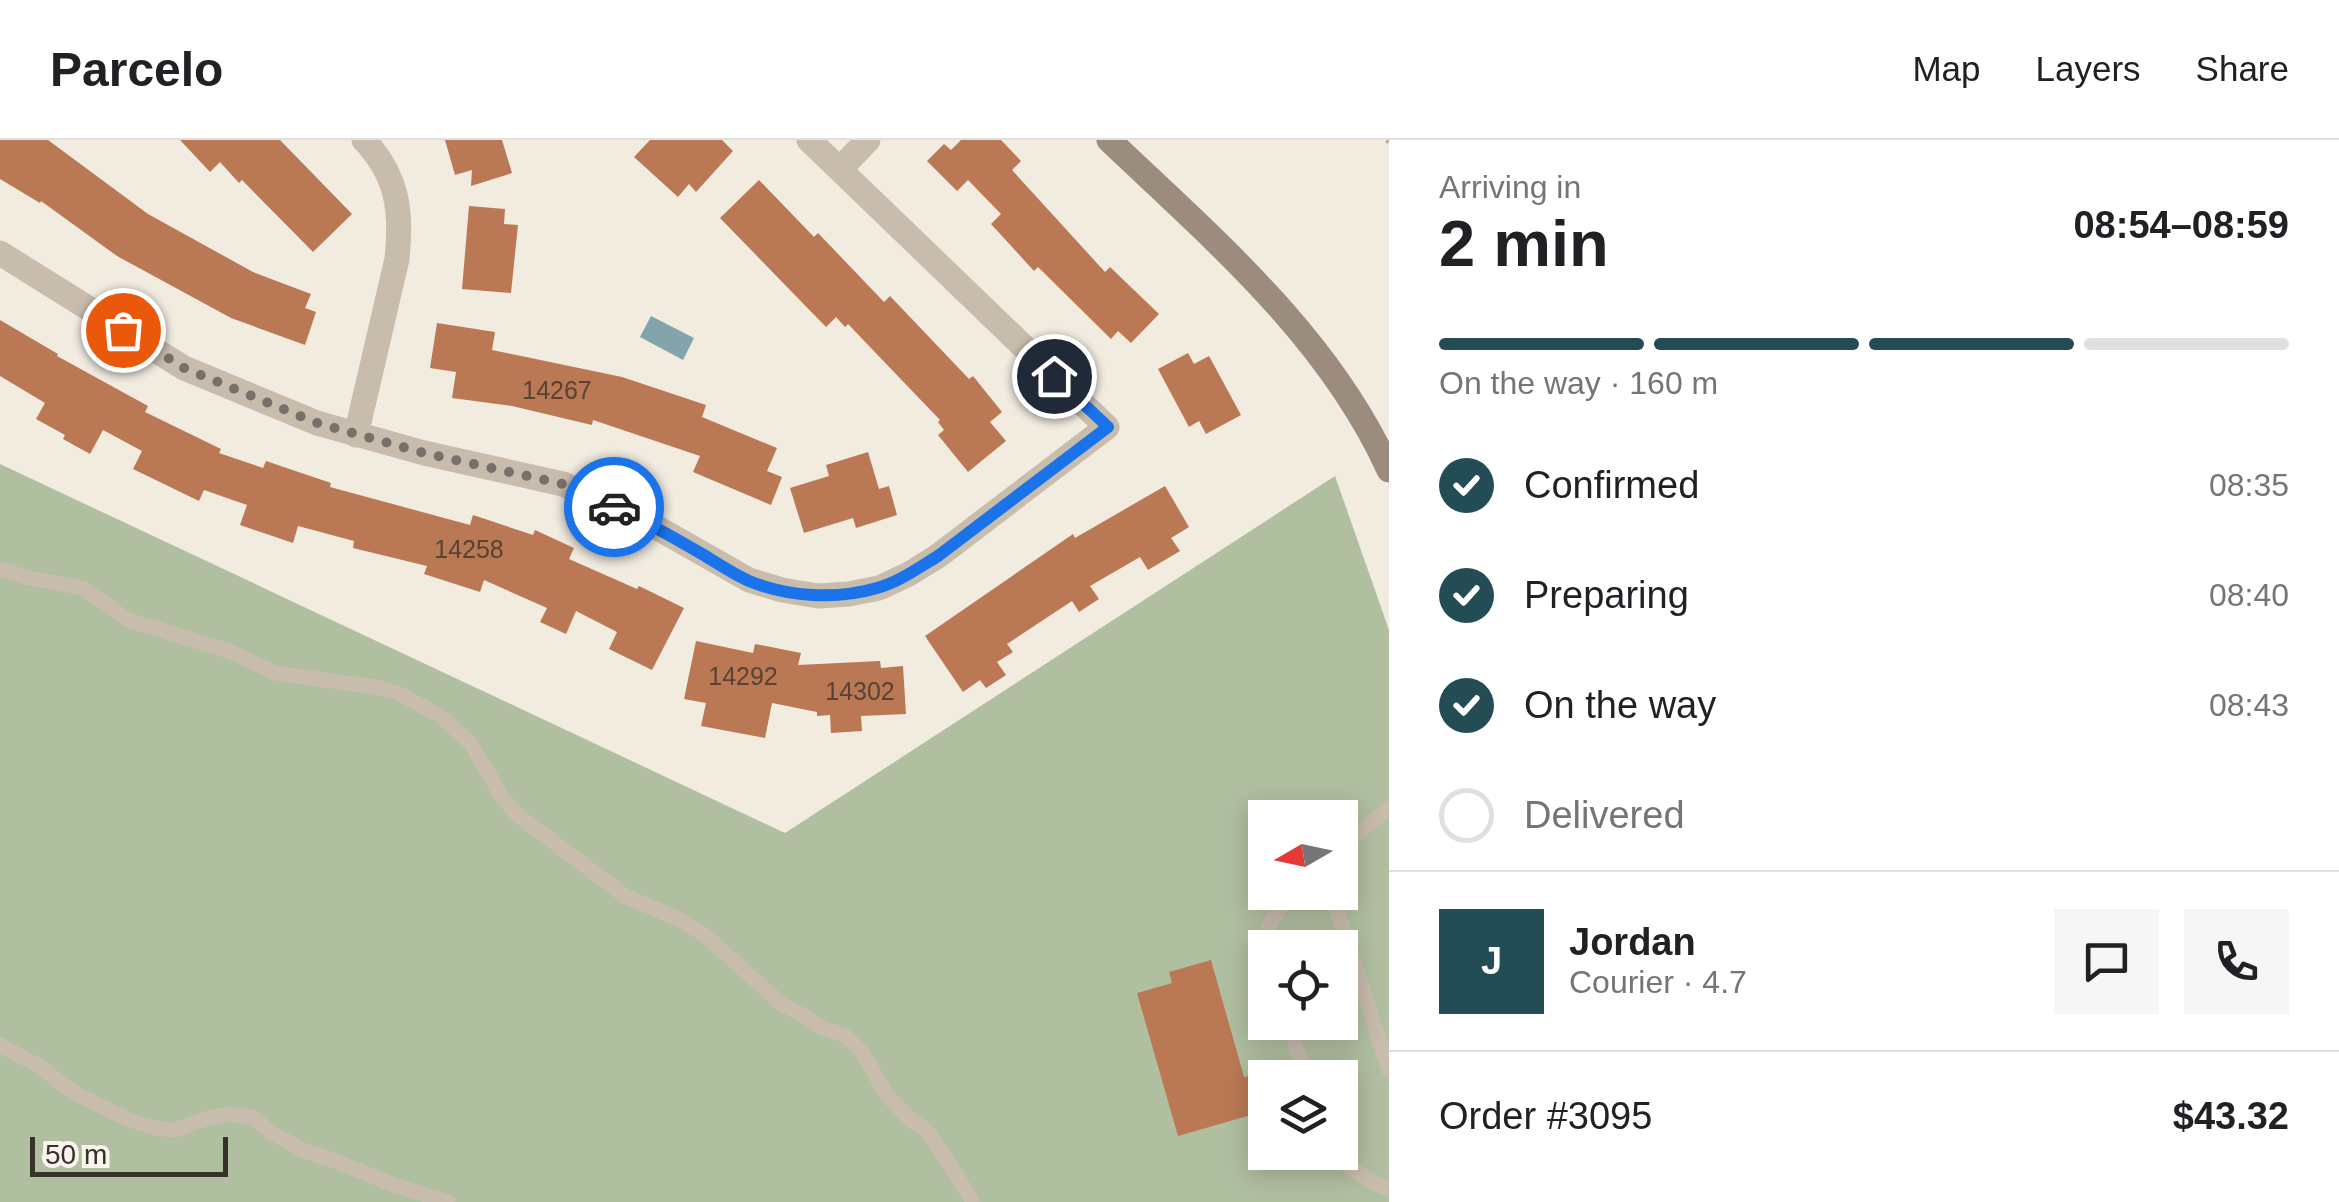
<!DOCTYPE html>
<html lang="en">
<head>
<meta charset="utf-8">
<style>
	:root { --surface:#fff; --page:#f6f6f6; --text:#202124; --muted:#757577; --line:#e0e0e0; --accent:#244c55 }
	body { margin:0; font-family:Arial,sans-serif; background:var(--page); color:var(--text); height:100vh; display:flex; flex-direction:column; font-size:38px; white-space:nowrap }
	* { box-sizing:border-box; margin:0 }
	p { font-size:32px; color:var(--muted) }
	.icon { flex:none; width:55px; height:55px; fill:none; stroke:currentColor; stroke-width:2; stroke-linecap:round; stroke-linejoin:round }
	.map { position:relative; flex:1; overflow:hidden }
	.sheet { display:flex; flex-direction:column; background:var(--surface); width:950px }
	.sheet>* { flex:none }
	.needle { width:65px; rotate:261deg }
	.fabs { position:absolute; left:1248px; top:660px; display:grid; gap:20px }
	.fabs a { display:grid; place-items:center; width:110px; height:110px; border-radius:0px; background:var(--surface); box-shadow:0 5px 25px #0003; font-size:50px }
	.scale { position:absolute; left:30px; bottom:25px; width:198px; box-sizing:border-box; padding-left:10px; border:5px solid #37302b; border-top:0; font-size:28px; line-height:35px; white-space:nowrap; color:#37302b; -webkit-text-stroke:8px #f9f4ec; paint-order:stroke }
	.pin { position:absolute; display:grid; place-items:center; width:85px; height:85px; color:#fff; margin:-42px; border:5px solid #fff; border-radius:50%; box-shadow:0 2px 10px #0007 }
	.courier { position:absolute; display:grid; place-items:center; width:100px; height:100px; margin:-50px; border:8px solid #1a73e8; border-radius:50%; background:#fff; color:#222; box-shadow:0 2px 12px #0007 }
	.head em { font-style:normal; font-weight:700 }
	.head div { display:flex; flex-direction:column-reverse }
	.head { display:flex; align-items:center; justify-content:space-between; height:170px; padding:0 50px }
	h1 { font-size:65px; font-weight:700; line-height:75px }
	.bar { display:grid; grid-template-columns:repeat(4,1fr); gap:15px 10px; align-content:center; height:120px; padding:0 50px }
	.bar i { height:12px; border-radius:8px; background:var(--line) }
	.bar .current { background:var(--accent) }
	.bar p { grid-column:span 4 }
	.line { display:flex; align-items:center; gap:25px; padding:0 50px; border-top:2px solid var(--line) }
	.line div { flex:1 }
	.round { display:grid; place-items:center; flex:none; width:105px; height:105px; border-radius:0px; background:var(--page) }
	ol { padding:0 50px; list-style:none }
	li { display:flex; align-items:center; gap:30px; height:110px }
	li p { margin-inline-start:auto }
	li .icon { padding:10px; border-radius:50%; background:var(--accent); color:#fff; stroke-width:4 }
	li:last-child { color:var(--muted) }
	li i { width:55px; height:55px; border:5px solid var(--line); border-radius:50% }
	header { display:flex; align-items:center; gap:60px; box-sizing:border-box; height:140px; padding:0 50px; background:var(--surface); border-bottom:2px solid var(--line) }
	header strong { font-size:48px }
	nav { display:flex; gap:55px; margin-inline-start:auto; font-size:35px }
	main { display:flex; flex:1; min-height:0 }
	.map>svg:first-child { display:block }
</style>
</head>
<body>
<header>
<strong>Parcelo</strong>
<nav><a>Map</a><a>Layers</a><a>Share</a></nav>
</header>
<main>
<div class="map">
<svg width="1389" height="1062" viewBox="0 0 1389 1062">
	<rect width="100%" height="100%" fill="#f1ebe0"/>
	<path fill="#b1bfa1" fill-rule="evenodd" d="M 0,324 L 785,693 L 1335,336 L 1389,490 L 1389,1062 L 0,1062 ZM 1265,678 L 1340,678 L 1340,752 L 1265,752 ZM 1265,808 L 1340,808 L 1340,882 L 1265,882 ZM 1265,938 L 1340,938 L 1340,1012 L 1265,1012 Z"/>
	<path fill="#81a5ab" d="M 651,176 L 694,198 L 683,220 L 640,197 Z"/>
	<g fill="#ba7954">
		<path d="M 0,0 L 48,0 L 148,74 L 253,132 L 311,154 L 305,168 L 316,172 L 305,205 L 231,178 L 117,116 L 41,61 L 40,63 L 0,39 Z"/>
		<path d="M 180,0 L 280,0 L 352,74 L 313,112 L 242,40 L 239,43 L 220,22 L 210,32 Z"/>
		<path d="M 445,0 L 502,0 L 512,33 L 471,46 L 472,30 L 455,35 Z"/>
		<path d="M 650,0 L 722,0 L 733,11 L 696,52 L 689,44 L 678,57 L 634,17 Z"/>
		<path d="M 961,0 L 1001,0 L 1021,21 L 1012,30 L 1105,132 L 1110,127 L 1159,174 L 1131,203 L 1118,191 L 1111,199 L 1038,127 L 1034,131 L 991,84 L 1001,74 L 968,40 L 957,51 L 927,21 L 944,4 L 951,10 Z"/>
		<path d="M 759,40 L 814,97 L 818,93 L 884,162 L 890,156 L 969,239 L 973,236 L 1002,272 L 990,282 L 1006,301 L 968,332 L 938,295 L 944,290 L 938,282 L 940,280 L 848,184 L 845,187 L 836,177 L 826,187 L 720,78 Z"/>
		<path d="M 469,66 L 505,69 L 504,84 L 518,85 L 511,153 L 462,149 Z"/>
		<path d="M 0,180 L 58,214 L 57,216 L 148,266 L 145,272 L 221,309 L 219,313 L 263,328 L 266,321 L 331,343 L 330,347 L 470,385 L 473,375 L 533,395 L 535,390 L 574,408 L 569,419 L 637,449 L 639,446 L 684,468 L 652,530 L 609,509 L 617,492 L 576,471 L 566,494 L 540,482 L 547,468 L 484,440 L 480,452 L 424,434 L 427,426 L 353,408 L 354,401 L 298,386 L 293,403 L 240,385 L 247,365 L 204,350 L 199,361 L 133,329 L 142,311 L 103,290 L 90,314 L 63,299 L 65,295 L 36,279 L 45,263 L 0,236 Z"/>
		<path d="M 437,183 L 495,192 L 492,210 L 622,237 L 706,265 L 702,277 L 777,308 L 767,331 L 782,337 L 771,365 L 693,332 L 700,316 L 593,280 L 592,285 L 512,266 L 452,258 L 456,232 L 430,228 Z"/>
		<path d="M 1188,213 L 1194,224 L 1209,216 L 1241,275 L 1206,294 L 1199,281 L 1189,287 L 1158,229 Z"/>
		<path d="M 868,312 L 879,349 L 889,346 L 897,375 L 856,388 L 853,378 L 804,393 L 790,348 L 829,336 L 826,325 Z"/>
		<path d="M 1165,346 L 1189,387 L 1171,398 L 1180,411 L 1148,430 L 1140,417 L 1090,446 L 1099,459 L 1079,472 L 1072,461 L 1007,504 L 1013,512 L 997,522 L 1006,535 L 986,548 L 980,540 L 963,552 L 925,496 L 1073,394 L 1075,398 Z"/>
		<path d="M 696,501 L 753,513 L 755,504 L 801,513 L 798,525 L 880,521 L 881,528 L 903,526 L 906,574 L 861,576 L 862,591 L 831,593 L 830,575 L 817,576 L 817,572 L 772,563 L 765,598 L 701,586 L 706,563 L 684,559 Z"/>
		<path d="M 1211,820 L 1244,937 L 1255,934 L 1265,971 L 1178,996 L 1137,853 L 1172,843 L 1169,832 Z"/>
	</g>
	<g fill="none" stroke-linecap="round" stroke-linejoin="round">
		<path stroke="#b4a797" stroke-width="5" stroke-dasharray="5 5" stroke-linecap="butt" d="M 1387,0 L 1389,2"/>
		<g stroke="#c8bcad" stroke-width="15">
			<path d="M 0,429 L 29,438 L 83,448 L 128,480 L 229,511 L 275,533 L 382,548 L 400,554 L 442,577 L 471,604 L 502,657 L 516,674 L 625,756 L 681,780 L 706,796 L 778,861 L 823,888 L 846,896 L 862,912 L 887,955 L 910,980 L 928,991 L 973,1062"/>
			<path d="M 1340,708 L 1389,668"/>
			<path d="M 1331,752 L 1389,930"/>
			<path d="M 1265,808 C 1264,787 1279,767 1293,752"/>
			<path d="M 1288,882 L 1307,938"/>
			<path d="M 0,905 L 37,925 L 78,955 L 127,979 L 154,988 L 175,990 L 205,979 L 228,974 L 252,977 L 271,992 L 302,1010 L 333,1020 L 394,1045 L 448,1062"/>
			<path d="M 1336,1012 C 1348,1028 1370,1043 1389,1049"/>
		</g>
		<g stroke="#c8bcad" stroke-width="25">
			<path d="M 840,29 L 868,0"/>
			<path d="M 0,113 L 184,228 L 317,283 L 424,313 L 563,344 L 647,382 L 749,440 L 782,450 L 818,456 L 849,454 L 879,448 L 909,434 L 938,416 L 1107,287 L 809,0"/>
			<path d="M 356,295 L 397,119 C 402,71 398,36 364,0"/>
		</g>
		<path stroke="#9c8c7e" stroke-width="25" d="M 1109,0 C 1214,100 1328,196 1389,330"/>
	</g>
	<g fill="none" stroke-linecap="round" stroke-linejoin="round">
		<path stroke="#78716a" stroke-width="10" stroke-dasharray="0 18" d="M 123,190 L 184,228 L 317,283 L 424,313 L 563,344 L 614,367"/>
		<path stroke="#1a73e8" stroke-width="12" d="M 614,367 C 645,381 673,397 702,414 C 717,423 733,434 749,441 C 788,457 836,460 877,448 C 899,442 918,428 938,416 L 1108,287 L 1054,236"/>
	</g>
	<g text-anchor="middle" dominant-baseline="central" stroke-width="8" stroke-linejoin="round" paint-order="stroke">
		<g font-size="25" fill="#584235">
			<text x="557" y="250">14267</text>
			<text x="469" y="409">14258</text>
			<text x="743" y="536">14292</text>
			<text x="860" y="551">14302</text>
		</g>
	</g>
</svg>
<div class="fabs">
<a><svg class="needle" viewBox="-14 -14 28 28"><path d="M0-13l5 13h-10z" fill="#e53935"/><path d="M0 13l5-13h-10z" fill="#757577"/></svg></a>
<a><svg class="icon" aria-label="locate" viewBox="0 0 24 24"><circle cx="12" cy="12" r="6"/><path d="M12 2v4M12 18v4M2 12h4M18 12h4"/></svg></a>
<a><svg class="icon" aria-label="layers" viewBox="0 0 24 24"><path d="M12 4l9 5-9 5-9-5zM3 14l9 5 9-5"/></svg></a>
</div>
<div class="scale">50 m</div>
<div class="pin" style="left:123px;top:190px;background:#ea580c"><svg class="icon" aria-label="bag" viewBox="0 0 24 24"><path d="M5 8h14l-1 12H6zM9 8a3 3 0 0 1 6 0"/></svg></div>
<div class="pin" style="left:1054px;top:236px;background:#1f2937"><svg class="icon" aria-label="home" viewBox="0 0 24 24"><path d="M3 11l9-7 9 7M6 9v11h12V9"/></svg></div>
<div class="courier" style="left:614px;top:367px"><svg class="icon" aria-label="car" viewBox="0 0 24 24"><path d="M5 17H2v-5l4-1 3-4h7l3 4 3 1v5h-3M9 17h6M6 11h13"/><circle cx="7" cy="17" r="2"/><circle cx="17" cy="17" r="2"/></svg></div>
</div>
<section class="sheet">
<div class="head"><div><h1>2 min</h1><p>Arriving in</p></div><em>08:54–08:59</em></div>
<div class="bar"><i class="current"></i><i class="current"></i><i class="current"></i><i></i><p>On the way · 160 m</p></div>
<ol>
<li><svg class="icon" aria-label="check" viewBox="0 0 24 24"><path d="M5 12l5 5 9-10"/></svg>Confirmed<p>08:35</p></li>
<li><svg class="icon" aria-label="check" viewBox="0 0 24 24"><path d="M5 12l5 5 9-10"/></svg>Preparing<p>08:40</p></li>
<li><svg class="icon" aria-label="check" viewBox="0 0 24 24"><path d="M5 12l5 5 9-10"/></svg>On the way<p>08:43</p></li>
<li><i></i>Delivered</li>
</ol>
<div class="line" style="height:180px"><b class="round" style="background:var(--accent);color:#fff">J</b><div><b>Jordan</b><p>Courier · 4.7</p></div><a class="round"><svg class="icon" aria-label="chat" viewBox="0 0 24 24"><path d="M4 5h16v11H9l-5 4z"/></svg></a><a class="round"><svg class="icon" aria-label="phone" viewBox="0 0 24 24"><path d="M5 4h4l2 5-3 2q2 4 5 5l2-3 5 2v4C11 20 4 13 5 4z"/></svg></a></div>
<div class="line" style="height:130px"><div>Order #3095</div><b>$43.32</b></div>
</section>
</main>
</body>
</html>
